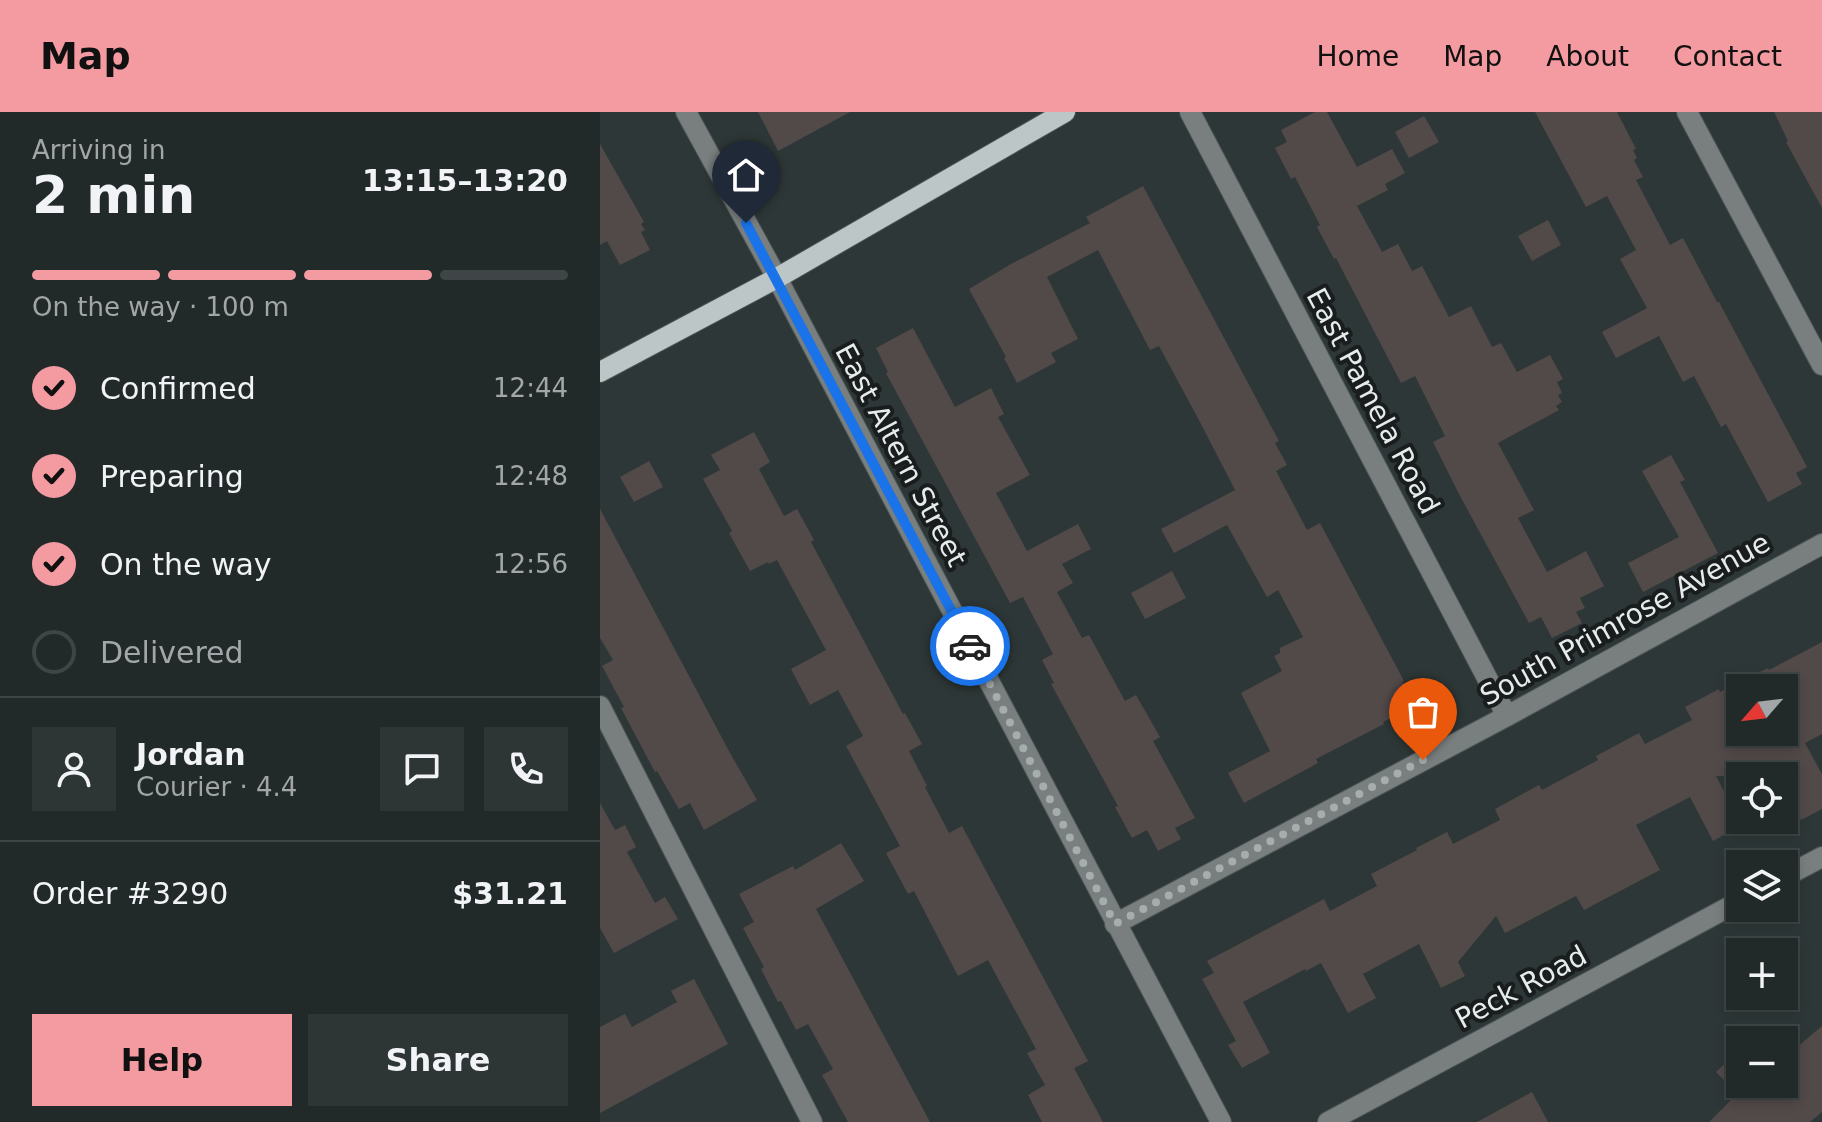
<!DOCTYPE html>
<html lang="en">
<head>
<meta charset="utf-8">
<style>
	:root { --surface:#222929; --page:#2e3535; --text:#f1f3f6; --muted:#a2a6a8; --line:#3f4546; --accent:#f49aa1 }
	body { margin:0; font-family:"DejaVu Sans",sans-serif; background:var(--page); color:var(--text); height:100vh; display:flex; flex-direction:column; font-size:30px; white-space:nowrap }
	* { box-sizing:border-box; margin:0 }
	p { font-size:26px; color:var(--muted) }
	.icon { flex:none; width:44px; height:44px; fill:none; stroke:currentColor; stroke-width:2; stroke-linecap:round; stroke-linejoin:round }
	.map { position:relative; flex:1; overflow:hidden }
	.sheet { display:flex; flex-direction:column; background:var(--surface); width:600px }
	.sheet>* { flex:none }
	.needle { width:52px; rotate:242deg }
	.buttons { position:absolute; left:1126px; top:562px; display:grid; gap:16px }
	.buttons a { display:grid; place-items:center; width:72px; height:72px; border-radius:0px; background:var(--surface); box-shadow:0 4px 12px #0003,0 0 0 2px var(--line); font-size:40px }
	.pin { position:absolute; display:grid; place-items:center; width:68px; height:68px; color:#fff; margin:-82px -34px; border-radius:50% 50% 50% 0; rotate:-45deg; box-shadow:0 0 8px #0007 }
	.pin .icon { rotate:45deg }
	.courier { position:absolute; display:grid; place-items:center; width:80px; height:80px; margin:-40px; border:6px solid #1a73e8; border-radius:50%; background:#fff; color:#222; box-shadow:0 2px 10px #0007 }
	.overview em { font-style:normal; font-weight:800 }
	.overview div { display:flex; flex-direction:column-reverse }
	.overview { display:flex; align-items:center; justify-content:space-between; height:136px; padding:0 32px }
	h1 { font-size:52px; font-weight:800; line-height:60px }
	.bar { display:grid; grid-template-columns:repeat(4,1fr); gap:12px 8px; align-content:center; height:96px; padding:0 32px }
	.bar i { height:10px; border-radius:6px; background:var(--line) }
	.bar .on { background:var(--accent) }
	.bar p { grid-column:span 4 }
	.line { display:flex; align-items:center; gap:20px; padding:0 32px; border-top:2px solid var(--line) }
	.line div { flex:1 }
	.round { display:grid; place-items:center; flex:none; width:84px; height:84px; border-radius:0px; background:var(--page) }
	ol { padding:0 32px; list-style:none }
	li { display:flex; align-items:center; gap:24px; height:88px }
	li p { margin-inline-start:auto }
	li .icon { padding:8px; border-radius:50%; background:var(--accent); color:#111; stroke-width:4 }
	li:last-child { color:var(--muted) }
	li i { width:44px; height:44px; border:4px solid var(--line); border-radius:50% }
	.cta { display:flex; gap:16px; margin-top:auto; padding:16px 32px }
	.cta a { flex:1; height:92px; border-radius:0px; background:var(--accent); color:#111; font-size:32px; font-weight:800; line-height:92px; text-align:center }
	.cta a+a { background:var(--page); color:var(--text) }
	header { display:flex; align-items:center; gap:48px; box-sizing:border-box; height:112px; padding:0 40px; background:var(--accent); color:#111 }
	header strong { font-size:38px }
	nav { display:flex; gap:44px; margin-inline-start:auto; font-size:28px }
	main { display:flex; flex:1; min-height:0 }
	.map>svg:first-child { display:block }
</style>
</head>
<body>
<header>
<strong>Map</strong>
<nav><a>Home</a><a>Map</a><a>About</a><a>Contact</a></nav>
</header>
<main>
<section class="sheet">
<div class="overview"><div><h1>2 min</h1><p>Arriving in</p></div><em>13:15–13:20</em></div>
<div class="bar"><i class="on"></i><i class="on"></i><i class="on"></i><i></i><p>On the way · 100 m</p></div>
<ol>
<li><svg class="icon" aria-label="check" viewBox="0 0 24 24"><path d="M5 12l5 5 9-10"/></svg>Confirmed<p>12:44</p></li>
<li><svg class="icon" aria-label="check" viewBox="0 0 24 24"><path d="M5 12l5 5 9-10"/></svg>Preparing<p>12:48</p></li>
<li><svg class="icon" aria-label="check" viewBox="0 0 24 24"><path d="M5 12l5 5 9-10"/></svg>On the way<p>12:56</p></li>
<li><i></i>Delivered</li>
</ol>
<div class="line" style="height:144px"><a class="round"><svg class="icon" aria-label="person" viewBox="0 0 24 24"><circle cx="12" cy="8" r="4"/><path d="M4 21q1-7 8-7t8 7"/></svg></a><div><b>Jordan</b><p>Courier · 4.4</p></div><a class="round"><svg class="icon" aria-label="chat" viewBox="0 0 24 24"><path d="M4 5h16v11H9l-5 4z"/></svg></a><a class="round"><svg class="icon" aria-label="phone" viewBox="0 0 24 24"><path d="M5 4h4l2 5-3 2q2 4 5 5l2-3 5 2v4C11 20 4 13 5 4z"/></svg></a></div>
<div class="line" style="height:104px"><div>Order #3290</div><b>$31.21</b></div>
<div class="cta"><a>Help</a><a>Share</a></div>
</section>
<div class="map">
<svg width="1222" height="1010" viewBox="0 0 1222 1010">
	<rect width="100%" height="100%" fill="#2e3737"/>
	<g fill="#524949" fill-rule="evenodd">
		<path d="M 158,0 L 250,0 L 178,39 Z"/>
		<path d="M 715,0 L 727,0 L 757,55 L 792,37 L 805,61 L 785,72 L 788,78 L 757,94 L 782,140 L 798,132 L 812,159 L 822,154 L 849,205 L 871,194 L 892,235 L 901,231 L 917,260 L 950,243 L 963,267 L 957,270 L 962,281 L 958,283 L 962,290 L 956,294 L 959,298 L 898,331 L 934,398 L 918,406 L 947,460 L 986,439 L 1004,474 L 980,486 L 985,496 L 976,500 L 982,511 L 952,526 L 941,505 L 929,511 L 859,382 L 833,330 L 845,324 L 815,264 L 801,271 L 736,146 L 734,147 L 717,115 L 720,113 L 695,65 L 691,67 L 675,36 L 687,30 L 681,18 Z"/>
		<path d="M 935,0 L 1017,0 L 1036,37 L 1033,38 L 1037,46 L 1034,48 L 1043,65 L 1036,68 L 1070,133 L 1083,126 L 1117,190 L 1119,190 L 1207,355 L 1196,361 L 1202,372 L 1168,390 L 1126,312 L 1121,315 L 1094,264 L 1083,270 L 1059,224 L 1016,246 L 1002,220 L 1047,196 L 1020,147 L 1036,138 L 1007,84 L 986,95 Z"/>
		<path d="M 1174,0 L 1222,0 L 1222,96 L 1186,30 L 1188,29 Z"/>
		<path d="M 824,4 L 839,30 L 809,46 L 795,20 Z"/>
		<path d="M 0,32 L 44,110 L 41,112 L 45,118 L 41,120 L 50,138 L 20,153 L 7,129 L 0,133 Z"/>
		<path d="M 543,74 L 679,329 L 675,331 L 687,353 L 676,359 L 707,418 L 720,411 L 804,569 L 802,570 L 805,577 L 801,579 L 810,596 L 783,610 L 784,612 L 716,647 L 718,651 L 644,691 L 628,661 L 670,639 L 641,581 L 682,559 L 674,544 L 680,541 L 680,536 L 703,525 L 678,478 L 667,485 L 627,413 L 574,441 L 561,417 L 635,378 L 601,312 L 559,234 L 550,238 L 498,138 L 447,165 L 478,227 L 451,241 L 456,250 L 417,271 L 404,246 L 406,245 L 369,177 L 411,152 L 490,111 L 486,105 Z"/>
		<path d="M 948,108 L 961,133 L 932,149 L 918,124 Z"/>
		<path d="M 313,216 L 355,295 L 391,276 L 404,302 L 398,305 L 430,363 L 396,381 L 427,439 L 478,412 L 491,437 L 462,452 L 473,471 L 457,480 L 482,526 L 489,523 L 525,589 L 536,583 L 560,625 L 553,629 L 595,706 L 575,716 L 581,727 L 558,739 L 547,718 L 532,726 L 515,695 L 518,694 L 451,572 L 454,571 L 442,548 L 453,542 L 423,485 L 410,491 L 286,261 L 288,260 L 276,236 Z"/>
		<path d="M 154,320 L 170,350 L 159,357 L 184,404 L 197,397 L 214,428 L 211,430 L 303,602 L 305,601 L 322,632 L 309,639 L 327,674 L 325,675 L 349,721 L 362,714 L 488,949 L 474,956 L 503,1010 L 442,1010 L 428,983 L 445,973 L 427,941 L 436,937 L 388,848 L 358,864 L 314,779 L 308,782 L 286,741 L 300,734 L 246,634 L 263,624 L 238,578 L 210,593 L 191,557 L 226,538 L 177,448 L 169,452 L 168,450 L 150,459 L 129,421 L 132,419 L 103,367 L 120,358 L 111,343 Z"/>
		<path d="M 1071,343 L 1085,368 L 1080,370 L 1118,441 L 1043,480 L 1028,451 L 1079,425 L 1042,359 Z"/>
		<path d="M 49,349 L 63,375 L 34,390 L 20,365 Z"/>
		<path d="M 0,397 L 130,641 L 157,688 L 104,718 L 90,691 L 79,697 L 57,659 L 55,660 L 21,596 L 24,595 L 2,554 L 13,548 L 0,526 Z"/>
		<path d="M 572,459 L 586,486 L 545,507 L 531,481 Z"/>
		<path d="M 1222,530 L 1222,622 L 1205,631 L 1222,662 L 1222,697 L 1201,708 L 1184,676 L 1184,664 L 1116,664 L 1142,713 L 1113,729 L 1090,685 L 1036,713 L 1060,758 L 984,798 L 976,784 L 905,821 L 896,804 L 858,850 L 865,864 L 841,876 L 819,832 L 763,862 L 776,886 L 748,901 L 721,851 L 706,859 L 705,857 L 643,890 L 670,941 L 642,956 L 628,933 L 636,929 L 602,867 L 614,861 L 607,849 L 724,787 L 730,799 L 777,774 L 771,762 L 817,738 L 816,736 L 847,720 L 853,732 L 900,708 L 895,697 L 939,673 L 942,678 L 998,648 L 996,644 L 1039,621 L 1045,632 L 1092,608 L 1085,595 L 1119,577 L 1120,580 L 1168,556 L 1169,558 ZM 1140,576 L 1184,576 L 1184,620 L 1140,620 Z"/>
		<path d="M 0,691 L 15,718 L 25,713 L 36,735 L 27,740 L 55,791 L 65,785 L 78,807 L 14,841 L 0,816 Z"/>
		<path d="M 241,731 L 264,769 L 216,797 L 330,1010 L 248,1010 L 222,963 L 233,957 L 208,912 L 196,918 L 181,889 L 178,890 L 161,857 L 164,855 L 143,816 L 154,810 L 139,782 L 193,754 L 195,758 Z"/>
		<path d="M 94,867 L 128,932 L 0,1001 L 0,915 L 25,902 L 32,915 L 77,890 L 71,879 Z"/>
		<path d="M 1222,914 L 1222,1000 L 1210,1010 L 1109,1010 L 1137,982 L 1116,960 L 1134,943 L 1140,949 L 1140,972 L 1184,972 L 1184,946 Z"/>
		<path d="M 932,980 L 948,1010 L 877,1010 Z"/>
	</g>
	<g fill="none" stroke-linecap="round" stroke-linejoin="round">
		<g stroke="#4b5454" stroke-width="22">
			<g id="minor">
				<path d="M 86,0 L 177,166 L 621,1010"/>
				<path d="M 590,0 L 907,604"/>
				<path d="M 1087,0 L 1222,253"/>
				<path d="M 0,594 L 212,1010"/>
				<path d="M 1184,765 L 1222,745"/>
				<path d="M 515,812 L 907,604 L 1222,432"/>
				<path d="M 728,1010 L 1140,789"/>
			</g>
		</g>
		<g stroke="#4b5454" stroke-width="22">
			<path id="major" d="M 0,260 L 177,166 L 465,0"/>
		</g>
		<use href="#minor" stroke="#797e7e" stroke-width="20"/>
		<use href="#major" stroke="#bcc6c6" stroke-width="20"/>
	</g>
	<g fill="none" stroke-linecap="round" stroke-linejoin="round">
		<path stroke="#a6adad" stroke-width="8" stroke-dasharray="0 14.4" d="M 370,534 L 515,812 L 823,648"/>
		<path stroke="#1a73e8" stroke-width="10" d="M 146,111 L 370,534"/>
	</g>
	<g text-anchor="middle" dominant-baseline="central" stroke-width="8" stroke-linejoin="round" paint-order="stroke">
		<g font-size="28" fill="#e6ecec" stroke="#191d1d">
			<text transform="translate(773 289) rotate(62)">East Pamela Road</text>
			<text transform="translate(301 343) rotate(62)">East Altern Street</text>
			<text transform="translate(1025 507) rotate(-29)">South Primrose Avenue</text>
			<text transform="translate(921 875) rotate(-28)">Peck Road</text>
		</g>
	</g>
</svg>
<div class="buttons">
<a><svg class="needle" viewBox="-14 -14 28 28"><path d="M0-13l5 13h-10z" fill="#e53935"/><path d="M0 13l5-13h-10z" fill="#a2a6a8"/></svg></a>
<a><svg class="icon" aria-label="locate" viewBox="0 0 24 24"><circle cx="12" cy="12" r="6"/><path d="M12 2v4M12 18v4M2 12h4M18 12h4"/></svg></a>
<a><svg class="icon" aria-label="layers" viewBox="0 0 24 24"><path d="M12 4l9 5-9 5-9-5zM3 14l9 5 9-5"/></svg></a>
<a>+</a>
<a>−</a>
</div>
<div class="pin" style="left:823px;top:648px;background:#ea580c"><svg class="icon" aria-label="bag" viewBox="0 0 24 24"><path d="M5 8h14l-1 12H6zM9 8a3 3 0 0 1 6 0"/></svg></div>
<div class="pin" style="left:146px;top:111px;background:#1f2937"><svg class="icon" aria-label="home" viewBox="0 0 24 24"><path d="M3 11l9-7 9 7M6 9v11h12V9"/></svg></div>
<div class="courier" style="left:370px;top:534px"><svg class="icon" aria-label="car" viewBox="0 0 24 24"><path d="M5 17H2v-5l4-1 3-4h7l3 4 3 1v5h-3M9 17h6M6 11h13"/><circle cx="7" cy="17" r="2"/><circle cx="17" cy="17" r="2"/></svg></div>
</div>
</main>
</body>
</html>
